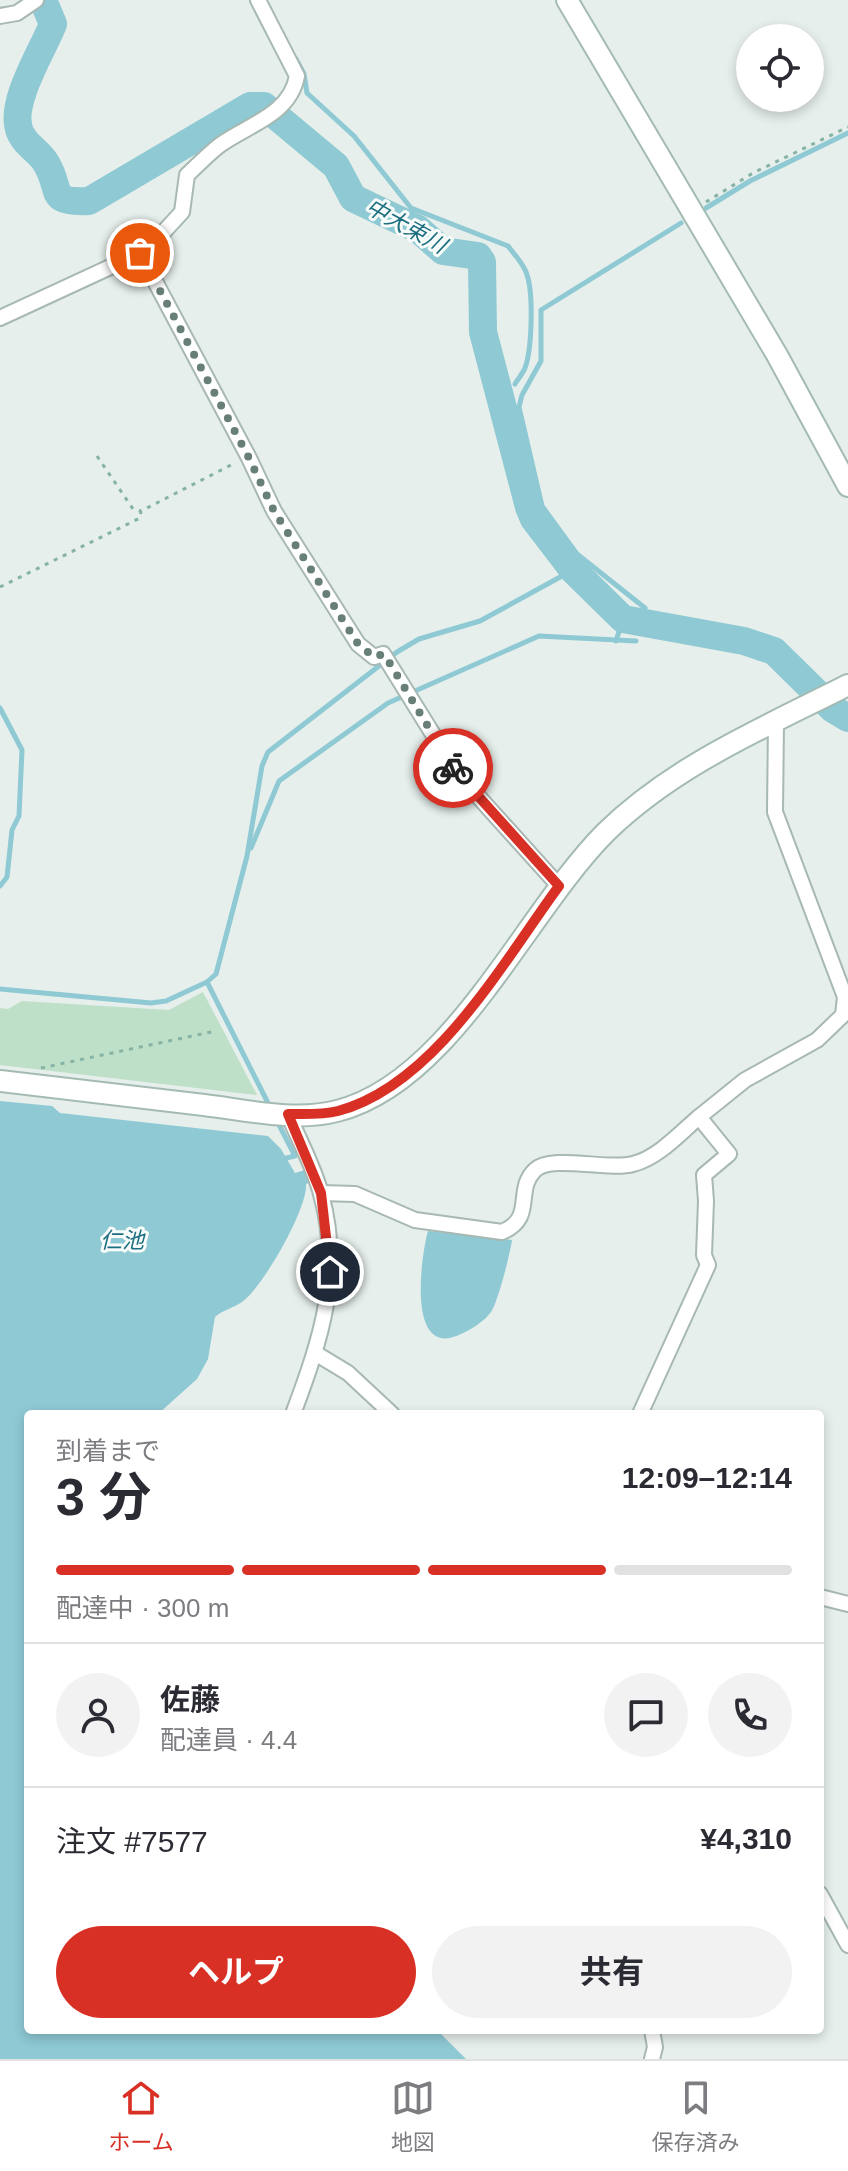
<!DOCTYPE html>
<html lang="ja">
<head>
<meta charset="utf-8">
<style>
	:root { --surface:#fff; --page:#f2f2f3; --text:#2b2b33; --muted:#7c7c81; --line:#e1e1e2; --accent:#d93025 }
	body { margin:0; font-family:Arial,"Noto Sans JP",sans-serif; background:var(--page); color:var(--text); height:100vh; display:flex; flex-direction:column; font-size:30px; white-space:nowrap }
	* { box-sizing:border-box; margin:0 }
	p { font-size:26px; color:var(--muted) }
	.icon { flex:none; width:44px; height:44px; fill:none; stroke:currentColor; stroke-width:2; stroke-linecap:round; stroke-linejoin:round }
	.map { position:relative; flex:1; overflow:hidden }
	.details { position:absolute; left:24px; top:1410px; width:800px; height:624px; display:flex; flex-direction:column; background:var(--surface); border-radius:8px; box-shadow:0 4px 12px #0003 }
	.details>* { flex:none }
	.controls { position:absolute; left:736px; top:24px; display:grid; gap:16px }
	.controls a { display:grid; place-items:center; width:88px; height:88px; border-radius:50%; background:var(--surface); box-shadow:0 4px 12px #0003; font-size:40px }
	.pin { position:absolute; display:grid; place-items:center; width:68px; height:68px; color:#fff; margin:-34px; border:4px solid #fff; border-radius:50%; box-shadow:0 2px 8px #0007 }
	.courier { position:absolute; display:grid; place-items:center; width:80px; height:80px; margin:-40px; border:6px solid #d93025; border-radius:50%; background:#fff; color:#222; box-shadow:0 2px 10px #0007 }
	.summary em { font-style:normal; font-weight:700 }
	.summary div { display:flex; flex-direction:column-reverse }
	.summary { display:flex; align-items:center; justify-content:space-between; height:136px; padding:0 32px }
	h1 { font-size:52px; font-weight:700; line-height:60px }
	.bar { display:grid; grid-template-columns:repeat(4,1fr); gap:12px 8px; align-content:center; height:96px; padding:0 32px }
	.bar i { height:10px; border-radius:6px; background:var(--line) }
	.bar .selected { background:var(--accent) }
	.bar p { grid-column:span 4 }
	.line { display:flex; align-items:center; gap:20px; padding:0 32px; border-top:2px solid var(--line) }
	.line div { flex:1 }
	.round { display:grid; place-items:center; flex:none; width:84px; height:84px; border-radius:42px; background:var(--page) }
	.cta { display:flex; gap:16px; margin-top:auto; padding:16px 32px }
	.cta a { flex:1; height:92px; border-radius:48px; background:var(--accent); color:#fff; font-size:32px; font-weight:700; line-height:92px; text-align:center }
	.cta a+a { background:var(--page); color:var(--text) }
	.menu { display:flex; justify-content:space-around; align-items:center; height:112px; border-top:2px solid var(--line); background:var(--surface); font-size:22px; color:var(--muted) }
	.menu a { display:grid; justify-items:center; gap:4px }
	.menu .selected { color:var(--accent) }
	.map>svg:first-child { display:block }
</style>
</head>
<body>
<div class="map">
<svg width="848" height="2059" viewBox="0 0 848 2059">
	<rect width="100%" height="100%" fill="#e6efeb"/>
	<path fill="#bfe0c8" d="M 203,992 L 257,1095 L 0,1065 L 0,1008 L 8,1009 L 22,1001 L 169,1010 Z"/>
	<g fill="#8ec9d4">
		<path d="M 0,1101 L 52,1106 L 60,1113 L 268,1136 L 281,1149 L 295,1173 L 305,1170 L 311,1182 L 306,1184 C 308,1208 263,1287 242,1302 C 233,1308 223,1310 215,1317 L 208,1359 L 197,1379 L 158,1414 L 28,1414 L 28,2030 L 437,2030 L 466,2059 L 0,2059 Z"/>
		<path d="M 428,1231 L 512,1240 C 510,1254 498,1302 491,1312 C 485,1321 470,1330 461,1334 C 406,1361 421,1256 428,1231 Z"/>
	</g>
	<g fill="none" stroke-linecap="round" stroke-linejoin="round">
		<g stroke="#8ec9d4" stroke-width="5">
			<path d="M 296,59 L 304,74 L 307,93 L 354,136 L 411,208 L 508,246 C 514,254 522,262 526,272 C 534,291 532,349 525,368 C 523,373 518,379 515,384"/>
			<path d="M 706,208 L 750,181 L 848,133"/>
			<path d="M 645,608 L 577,554 L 542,506 L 519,407 L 522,395 L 541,361 L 541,310 L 681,223"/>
			<path d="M 616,641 L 623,619"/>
			<path d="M 0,708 L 22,750 L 19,816 L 12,830 L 7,877 L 0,886"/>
			<path d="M 251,848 L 279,781 L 388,703 L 539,636 L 636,641"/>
			<path d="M 0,989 L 151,1003 L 166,1001 L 207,982"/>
			<path d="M 270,1107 L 207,982 L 216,974 L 247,856 L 262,766 L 268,752 L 397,652 L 419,639 L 480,621 L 573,570"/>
			<path d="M 276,1119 L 295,1156 L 282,1159"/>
		</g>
		<path stroke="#8ec9d4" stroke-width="28" d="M 43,0 L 53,24 C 43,50 10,101 19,129 C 23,144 39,151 46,163 C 63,191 46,203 89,201 L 250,106 L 264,106 L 336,166 L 353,198 L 418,229 L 443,251 L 478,256 L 482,262 L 483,332 L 529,507 L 534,519 L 573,570 L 623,619 L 744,641 L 774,651 L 833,709 L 848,718"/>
		<g stroke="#a8b8b2" stroke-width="18">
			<g id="street">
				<path d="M 0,16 L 17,13 L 36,0"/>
				<path d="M 140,253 L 249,458 L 274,511 L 358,644 L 374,657 L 383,654 L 385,657 L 457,773 L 559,886"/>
				<path d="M 0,318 L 147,250 L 182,212 L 187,175 C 198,165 208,154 220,145 C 247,125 290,115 297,76 L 258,0"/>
				<path d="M 288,1114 C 299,1140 314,1167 321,1194 C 343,1274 321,1339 293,1414"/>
				<path d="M 321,1193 L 355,1194 L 415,1220 L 502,1232 C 536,1218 514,1190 535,1170 C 551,1154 608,1171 633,1164 C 658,1158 680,1133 699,1117"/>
				<path d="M 315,1353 L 348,1373 L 392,1414"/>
				<path d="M 640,1414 L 708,1265 L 704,1255 L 706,1201 L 704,1175 L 729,1154 L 699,1117 L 745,1080 L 817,1040 L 843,1015 L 845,997 L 775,812 L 776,722"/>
				<path d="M 820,1597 L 848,1604"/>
				<path d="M 820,1894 L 848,1945"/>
				<path d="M 652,2059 L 655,2047 L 652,2030"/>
			</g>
		</g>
		<g stroke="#a4bbb3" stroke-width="24">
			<g id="secondary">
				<path d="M 567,0 L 777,355 L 848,486"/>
				<path d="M 0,1081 C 68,1089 136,1097 204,1105 C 246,1110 295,1122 337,1111 C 452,1082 525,913 606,832 C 675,765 763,728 848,685"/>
			</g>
		</g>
		<g stroke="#86b3a5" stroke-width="3" stroke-dasharray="4 6" stroke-linecap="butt">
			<path d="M 706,202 L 753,173 L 848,127"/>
			<path d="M 97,456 L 133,509 L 141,511"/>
			<path d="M 0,587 L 140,518 L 141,511 L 235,463"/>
			<path d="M 41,1068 L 216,1031"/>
		</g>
		<use href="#street" stroke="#fff" stroke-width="14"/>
		<use href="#secondary" stroke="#fff" stroke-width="20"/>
	</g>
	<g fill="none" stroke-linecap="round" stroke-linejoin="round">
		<path stroke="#687f78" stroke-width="8" stroke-dasharray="0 14.4" d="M 140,253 L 249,458 L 274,511 L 358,644 L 374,657 L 383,654 L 389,662 L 453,768"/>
		<path stroke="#d93025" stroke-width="10" d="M 330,1272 L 321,1193 L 288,1114 C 305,1114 322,1115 338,1111 C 435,1085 503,962 559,886 L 453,768"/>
	</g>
	<g text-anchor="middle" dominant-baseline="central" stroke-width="6" stroke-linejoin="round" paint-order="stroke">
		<g font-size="22" font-style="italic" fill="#1c6f80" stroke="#f7fbf9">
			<text transform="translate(406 226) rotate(29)">中大束川</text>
			<text x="122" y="1240">仁池</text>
		</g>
	</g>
</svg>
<div class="controls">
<a><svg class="icon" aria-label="locate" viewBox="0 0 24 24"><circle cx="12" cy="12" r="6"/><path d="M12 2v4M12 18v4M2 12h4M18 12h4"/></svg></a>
</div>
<div class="pin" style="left:140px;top:253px;background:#ea580c"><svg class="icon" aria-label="bag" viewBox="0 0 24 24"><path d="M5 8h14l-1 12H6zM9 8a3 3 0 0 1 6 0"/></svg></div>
<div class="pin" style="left:330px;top:1272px;background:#1f2937"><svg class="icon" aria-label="home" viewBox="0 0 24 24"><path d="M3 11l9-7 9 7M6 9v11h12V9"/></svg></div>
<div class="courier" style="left:453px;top:768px"><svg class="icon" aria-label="bike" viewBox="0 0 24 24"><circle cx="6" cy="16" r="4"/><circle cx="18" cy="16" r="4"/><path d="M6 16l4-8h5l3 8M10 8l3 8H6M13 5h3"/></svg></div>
<section class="details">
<div class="summary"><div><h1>3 分</h1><p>到着まで</p></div><em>12:09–12:14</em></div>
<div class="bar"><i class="selected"></i><i class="selected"></i><i class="selected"></i><i></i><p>配達中 · 300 m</p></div>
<div class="line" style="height:144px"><a class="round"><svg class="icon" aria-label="person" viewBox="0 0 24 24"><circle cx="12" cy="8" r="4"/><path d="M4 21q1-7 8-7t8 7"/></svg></a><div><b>佐藤</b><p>配達員 · 4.4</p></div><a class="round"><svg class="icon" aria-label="chat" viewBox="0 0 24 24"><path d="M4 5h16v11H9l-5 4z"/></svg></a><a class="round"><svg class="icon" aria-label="phone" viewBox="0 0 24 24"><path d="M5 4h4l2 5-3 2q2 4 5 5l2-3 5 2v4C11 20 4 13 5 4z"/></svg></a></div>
<div class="line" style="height:104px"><div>注文 #7577</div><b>¥4,310</b></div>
<div class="cta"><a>ヘルプ</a><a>共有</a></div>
</section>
</div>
<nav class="menu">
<a class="selected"><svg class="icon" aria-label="home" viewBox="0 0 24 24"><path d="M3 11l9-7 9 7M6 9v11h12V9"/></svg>ホーム</a>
<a><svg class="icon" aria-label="map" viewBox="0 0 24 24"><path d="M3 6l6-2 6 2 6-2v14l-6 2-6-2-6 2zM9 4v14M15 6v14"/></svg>地図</a>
<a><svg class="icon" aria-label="saved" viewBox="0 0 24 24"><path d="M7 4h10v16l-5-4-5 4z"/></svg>保存済み</a>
</nav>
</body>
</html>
